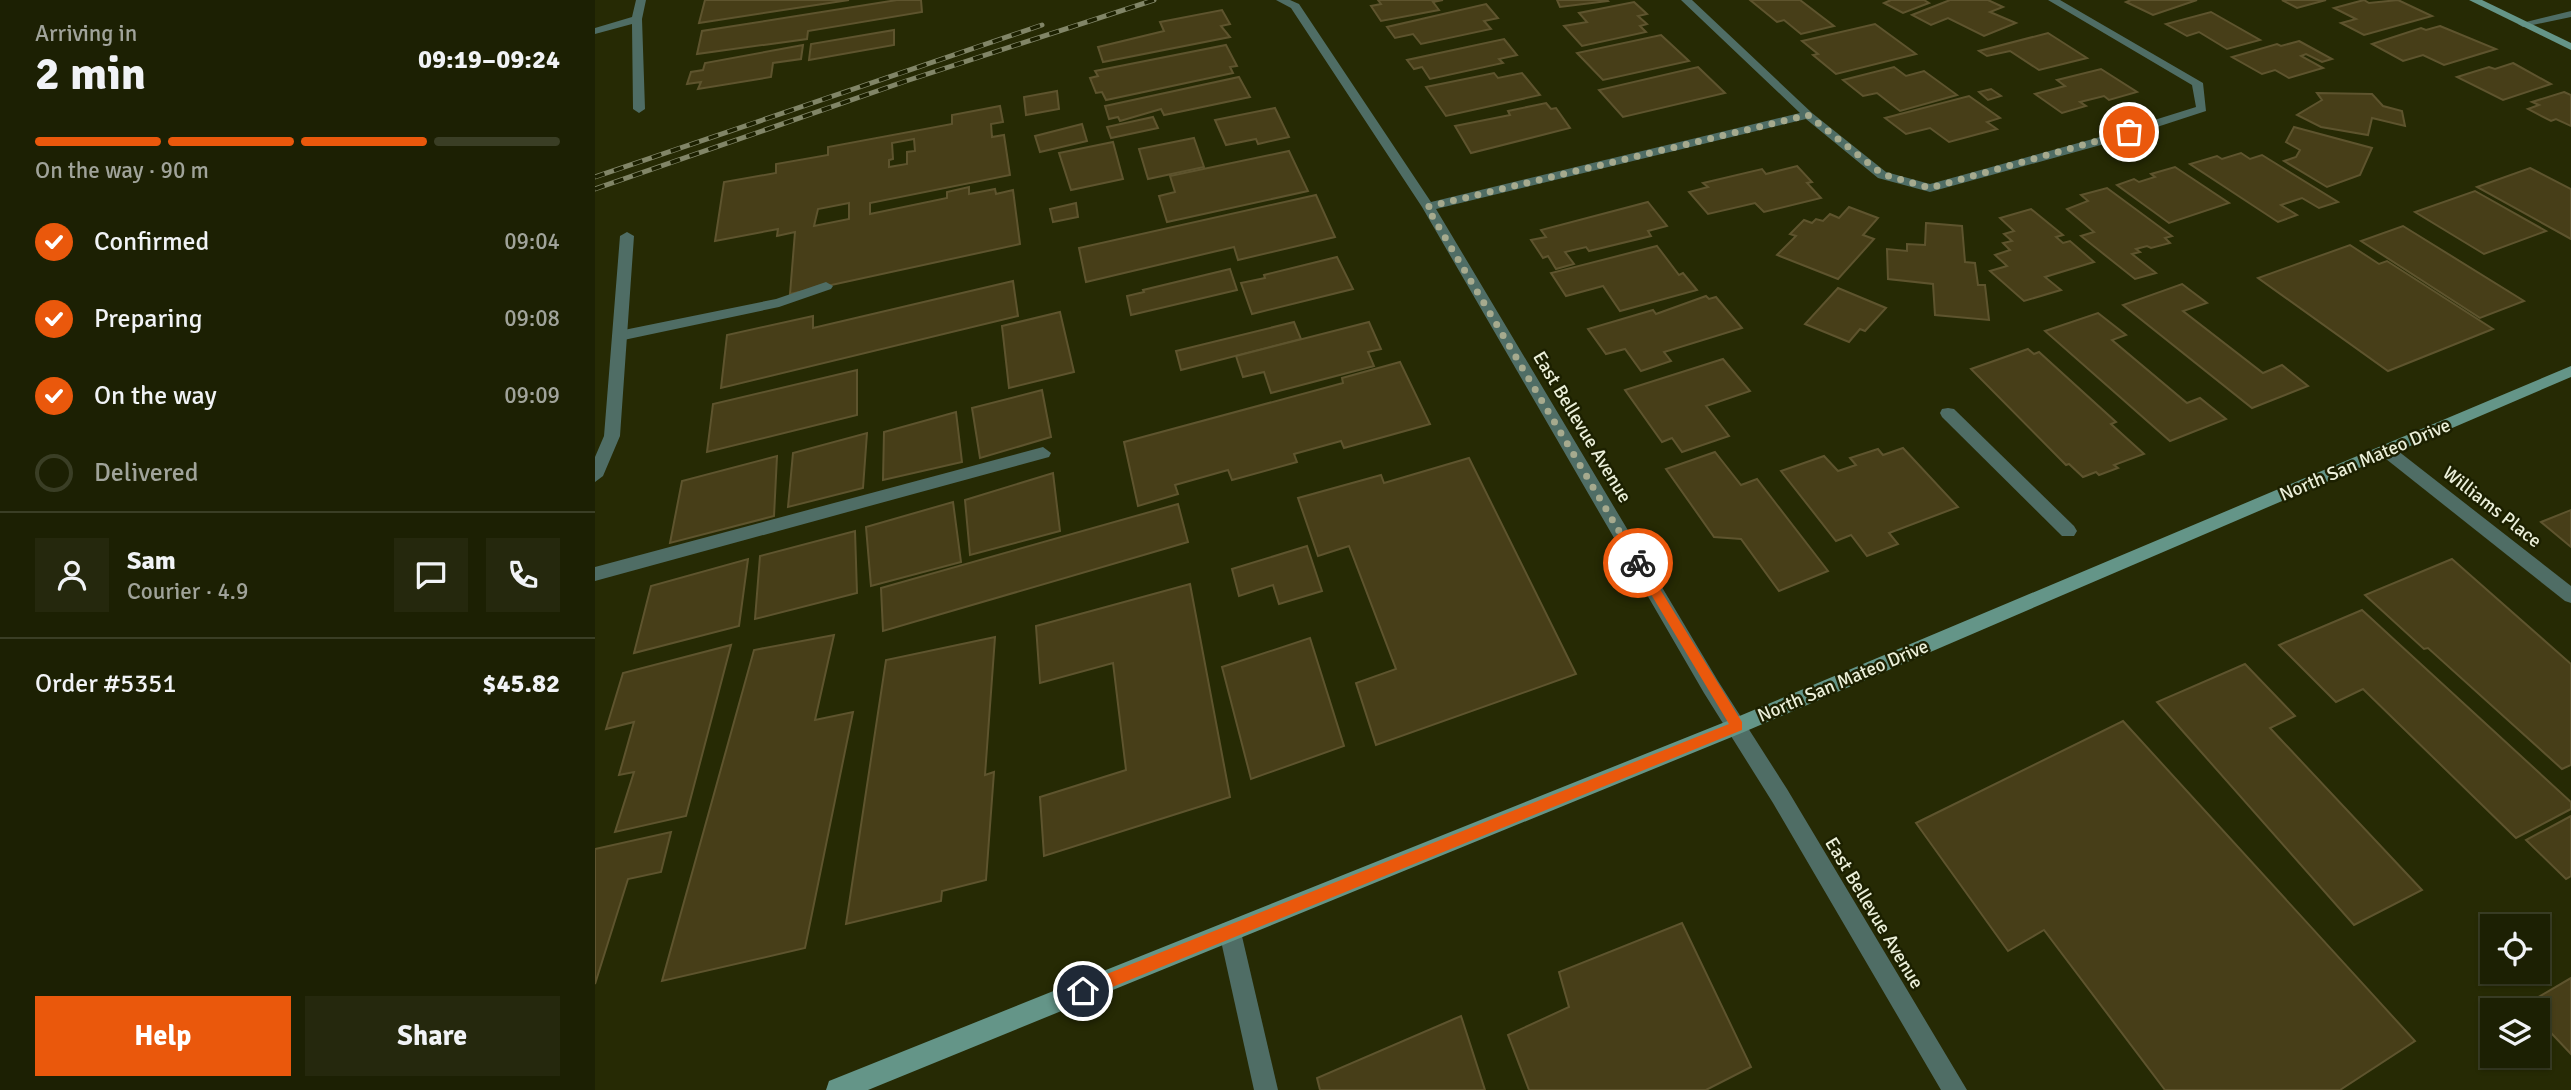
<!DOCTYPE html>
<html lang="en">
<head>
<meta charset="utf-8">
<style>
	:root { --surface:#1c2003; --page:#25280d; --text:#f1f3f6; --muted:#a0a39a; --line:#3a3e25; --accent:#ea580c }
	body { margin:0; font-family:Signika,sans-serif; background:var(--page); color:var(--text); height:100vh; display:flex; flex-direction:column; font-size:26px; white-space:nowrap }
	* { box-sizing:border-box; margin:0 }
	p { font-size:23px; color:var(--muted) }
	.icon { flex:none; width:38px; height:38px; fill:none; stroke:currentColor; stroke-width:2; stroke-linecap:round; stroke-linejoin:round }
	.map { position:relative; flex:1; overflow:hidden }
	.drawer { display:flex; flex-direction:column; background:var(--surface); width:595px }
	.drawer>* { flex:none }
	.buttons { position:absolute; left:1885px; top:914px; display:grid; gap:14px }
	.buttons a { display:grid; place-items:center; width:70px; height:70px; border-radius:0px; background:var(--surface); box-shadow:0 2px 5px #0004,0 0 0 2px var(--line); font-size:35px }
	.pin { position:absolute; display:grid; place-items:center; width:60px; height:60px; color:#fff; margin:-30px; border:4px solid #fff; border-radius:50%; box-shadow:0 2px 7px #0007 }
	.courier { position:absolute; display:grid; place-items:center; width:70px; height:70px; margin:-35px; border:5px solid #ea580c; border-radius:50%; background:#fff; color:#222; box-shadow:0 2px 9px #0007 }
	.head em { font-style:normal; font-weight:700 }
	.head div { display:flex; flex-direction:column-reverse }
	.head { display:flex; align-items:center; justify-content:space-between; height:119px; padding:0 35px }
	h1 { font-size:46px; font-weight:700; line-height:52px }
	.bar { display:grid; grid-template-columns:repeat(4,1fr); gap:10px 7px; align-content:center; height:84px; padding:0 35px }
	.bar i { height:9px; border-radius:5px; background:var(--line) }
	.bar .active { background:var(--accent) }
	.bar p { grid-column:span 4 }
	.line { display:flex; align-items:center; gap:18px; padding:0 35px; border-top:2px solid var(--line) }
	.line div { flex:1 }
	.round { display:grid; place-items:center; flex:none; width:74px; height:74px; border-radius:0px; background:var(--page) }
	ol { padding:0 35px; list-style:none }
	li { display:flex; align-items:center; gap:21px; height:77px }
	li p { margin-inline-start:auto }
	li .icon { padding:7px; border-radius:50%; background:var(--accent); color:#fff; stroke-width:4 }
	li:last-child { color:var(--muted) }
	li i { width:38px; height:38px; border:4px solid var(--line); border-radius:50% }
	.primary-button { display:flex; gap:14px; margin-top:auto; padding:14px 35px }
	.primary-button a { flex:1; height:80px; border-radius:0px; background:var(--accent); color:#fff; font-size:28px; font-weight:700; line-height:80px; text-align:center }
	.primary-button a+a { background:var(--page); color:var(--text) }
	main { display:flex; flex:1; min-height:0 }
	.map>svg:first-child { display:block }
</style>
</head>
<body>
<main>
<section class="drawer">
<div class="head"><div><h1>2 min</h1><p>Arriving in</p></div><em>09:19–09:24</em></div>
<div class="bar"><i class="active"></i><i class="active"></i><i class="active"></i><i></i><p>On the way · 90 m</p></div>
<ol>
<li><svg class="icon" aria-label="check" viewBox="0 0 24 24"><path d="M5 12l5 5 9-10"/></svg>Confirmed<p>09:04</p></li>
<li><svg class="icon" aria-label="check" viewBox="0 0 24 24"><path d="M5 12l5 5 9-10"/></svg>Preparing<p>09:08</p></li>
<li><svg class="icon" aria-label="check" viewBox="0 0 24 24"><path d="M5 12l5 5 9-10"/></svg>On the way<p>09:09</p></li>
<li><i></i>Delivered</li>
</ol>
<div class="line" style="height:126px"><a class="round"><svg class="icon" aria-label="person" viewBox="0 0 24 24"><circle cx="12" cy="8" r="4"/><path d="M4 21q1-7 8-7t8 7"/></svg></a><div><b>Sam</b><p>Courier · 4.9</p></div><a class="round"><svg class="icon" aria-label="chat" viewBox="0 0 24 24"><path d="M4 5h16v11H9l-5 4z"/></svg></a><a class="round"><svg class="icon" aria-label="phone" viewBox="0 0 24 24"><path d="M5 4h4l2 5-3 2q2 4 5 5l2-3 5 2v4C11 20 4 13 5 4z"/></svg></a></div>
<div class="line" style="height:91px"><div>Order #5351</div><b>$45.82</b></div>
<div class="primary-button"><a>Help</a><a>Share</a></div>
</section>
<div class="map">
<svg width="1976" height="1090" viewBox="0 0 1976 1090">
	<rect width="100%" height="100%" fill="#262a04"/>
	<g fill="#473e18" stroke="#5e542e" stroke-width="2" fill-rule="evenodd">
		<path d="M 110,0 L 254,0 L 104,23 Z"/>
		<path d="M 302,0 L 326,0 L 327,12 L 213,31 L 212,39 L 102,54 L 107,31 Z"/>
		<path d="M 783,0 L 848,0 L 838,2 L 844,10 L 786,21 L 776,6 L 786,4 Z"/>
		<path d="M 962,0 L 1012,0 L 1013,1 L 965,7 Z"/>
		<path d="M 1155,0 L 1205,0 L 1239,26 L 1206,34 L 1189,20 L 1182,22 Z"/>
		<path d="M 1296,0 L 1329,0 L 1334,3 L 1308,13 L 1289,3 Z"/>
		<path d="M 1355,0 L 1393,0 L 1408,7 L 1395,12 L 1421,23 L 1389,36 L 1353,18 L 1336,25 L 1317,15 Z"/>
		<path d="M 1536,0 L 1602,0 L 1558,15 L 1531,2 Z"/>
		<path d="M 1687,0 L 1731,0 L 1702,8 Z"/>
		<path d="M 1769,0 L 1774,3 L 1803,0 L 1837,16 L 1769,35 L 1746,23 L 1761,19 L 1739,8 Z"/>
		<path d="M 1039,2 L 1052,14 L 1043,16 L 1052,24 L 1045,26 L 1051,32 L 987,46 L 969,26 L 992,22 L 984,13 Z"/>
		<path d="M 891,4 L 903,18 L 889,21 L 896,29 L 826,44 L 818,34 L 800,38 L 792,27 Z"/>
		<path d="M 627,10 L 635,24 L 626,26 L 635,37 L 508,62 L 503,47 L 569,31 L 565,22 Z"/>
		<path d="M 1616,12 L 1665,40 L 1632,49 L 1604,32 L 1592,36 L 1571,24 Z"/>
		<path d="M 1280,24 L 1321,54 L 1241,74 L 1218,55 L 1223,54 L 1207,41 Z"/>
		<path d="M 1845,26 L 1901,49 L 1849,65 L 1828,55 L 1808,61 L 1777,44 L 1826,28 L 1831,30 Z"/>
		<path d="M 299,30 L 299,45 L 214,60 L 216,44 Z"/>
		<path d="M 1453,33 L 1492,58 L 1444,70 L 1415,51 L 1392,56 L 1384,51 Z"/>
		<path d="M 1066,35 L 1094,61 L 1008,80 L 982,53 Z"/>
		<path d="M 909,39 L 922,55 L 904,59 L 908,63 L 835,79 L 827,67 L 819,69 L 812,60 Z"/>
		<path d="M 1704,41 L 1737,59 L 1727,62 L 1711,54 L 1706,56 L 1728,68 L 1694,78 L 1680,70 L 1667,74 L 1637,57 L 1682,44 L 1686,46 Z"/>
		<path d="M 208,45 L 206,59 L 178,63 L 176,77 L 103,89 L 106,82 L 92,84 L 96,72 L 108,70 L 110,63 Z"/>
		<path d="M 631,45 L 642,66 L 635,67 L 638,73 L 511,100 L 507,92 L 501,93 L 495,78 L 503,76 L 500,71 Z"/>
		<path d="M 1918,63 L 1956,84 L 1908,100 L 1862,77 L 1894,67 L 1900,69 Z"/>
		<path d="M 1103,67 L 1130,93 L 1028,117 L 1004,90 Z"/>
		<path d="M 1299,67 L 1311,76 L 1329,71 L 1362,95 L 1305,111 L 1282,93 L 1268,96 L 1248,80 Z"/>
		<path d="M 1506,69 L 1542,92 L 1514,100 L 1509,96 L 1485,102 L 1491,106 L 1467,113 L 1440,94 L 1470,86 L 1462,80 Z"/>
		<path d="M 899,73 L 903,78 L 927,73 L 945,95 L 851,116 L 831,87 Z"/>
		<path d="M 644,77 L 655,97 L 569,115 L 566,109 L 525,121 L 523,117 L 514,119 L 510,106 Z"/>
		<path d="M 1396,89 L 1406,96 L 1393,100 L 1384,92 Z"/>
		<path d="M 462,91 L 464,109 L 431,115 L 429,97 Z"/>
		<path d="M 1969,92 L 1976,95 L 1976,126 L 1961,119 L 1956,121 L 1933,109 L 1944,105 L 1937,102 Z"/>
		<path d="M 1722,93 L 1777,94 L 1788,106 L 1807,111 L 1810,126 L 1777,118 L 1773,135 L 1726,127 L 1702,115 L 1727,100 Z"/>
		<path d="M 1374,96 L 1405,118 L 1392,122 L 1402,129 L 1354,142 L 1335,128 L 1311,134 L 1290,118 Z"/>
		<path d="M 951,103 L 956,109 L 961,108 L 975,128 L 876,153 L 860,126 L 915,115 L 913,111 Z"/>
		<path d="M 405,106 L 408,122 L 396,124 L 397,137 L 409,135 L 415,175 L 275,203 L 275,214 L 352,198 L 352,192 L 374,187 L 374,194 L 400,189 L 401,194 L 418,190 L 425,244 L 195,294 L 200,232 L 182,236 L 183,229 L 120,241 L 129,182 L 181,173 L 181,164 L 233,155 L 233,147 L 357,124 L 357,115 ZM 319,139 L 320,151 L 312,152 L 312,164 L 294,167 L 294,160 L 298,159 L 297,143 ZM 254,203 L 254,219 L 219,226 L 223,209 Z"/>
		<path d="M 680,108 L 694,137 L 663,144 L 661,139 L 631,145 L 620,120 Z"/>
		<path d="M 558,117 L 563,128 L 516,138 L 512,127 Z"/>
		<path d="M 487,124 L 492,141 L 445,152 L 440,136 Z"/>
		<path d="M 1699,127 L 1777,148 L 1765,175 L 1732,187 L 1689,161 L 1701,157 L 1705,150 L 1691,142 Z"/>
		<path d="M 599,138 L 609,167 L 553,179 L 544,149 Z"/>
		<path d="M 518,142 L 528,179 L 476,190 L 464,153 Z"/>
		<path d="M 694,151 L 713,191 L 572,222 L 564,196 L 580,192 L 575,176 Z"/>
		<path d="M 1646,153 L 1655,159 L 1667,155 L 1743,202 L 1724,208 L 1707,198 L 1686,205 L 1702,215 L 1683,222 L 1595,164 L 1622,156 L 1627,159 Z"/>
		<path d="M 1202,166 L 1217,182 L 1212,183 L 1226,198 L 1169,212 L 1160,203 L 1113,214 L 1094,192 L 1113,187 L 1108,183 L 1167,169 L 1171,174 Z"/>
		<path d="M 1580,167 L 1634,203 L 1574,223 L 1522,185 L 1539,179 L 1544,182 L 1560,177 L 1556,174 Z"/>
		<path d="M 1935,168 L 1976,189 L 1976,239 L 1882,187 Z"/>
		<path d="M 1512,188 L 1577,236 L 1570,238 L 1575,243 L 1556,248 L 1552,246 L 1541,249 L 1545,252 L 1537,254 L 1561,273 L 1540,279 L 1486,236 L 1499,232 L 1472,209 L 1493,201 L 1486,195 Z"/>
		<path d="M 1880,191 L 1951,231 L 1889,254 L 1820,212 Z"/>
		<path d="M 721,195 L 740,237 L 643,260 L 639,247 L 491,282 L 484,248 Z"/>
		<path d="M 1053,202 L 1072,226 L 1053,231 L 1056,236 L 994,251 L 991,247 L 970,252 L 979,264 L 961,269 L 953,256 L 948,258 L 936,240 L 951,237 L 946,230 Z"/>
		<path d="M 481,203 L 483,217 L 458,222 L 455,209 Z"/>
		<path d="M 1254,207 L 1283,218 L 1268,235 L 1279,239 L 1243,279 L 1182,255 L 1201,236 L 1195,234 L 1209,220 L 1217,223 L 1221,219 L 1228,221 L 1235,214 L 1244,218 Z"/>
		<path d="M 1436,209 L 1468,235 L 1461,237 L 1468,243 L 1475,241 L 1499,262 L 1450,277 L 1466,290 L 1429,301 L 1395,271 L 1412,266 L 1400,255 L 1415,250 L 1408,243 L 1417,241 L 1409,234 L 1419,231 L 1405,218 Z"/>
		<path d="M 1331,223 L 1367,226 L 1370,262 L 1380,263 L 1383,285 L 1390,285 L 1394,320 L 1340,315 L 1338,284 L 1293,279 L 1292,249 L 1312,251 L 1312,244 L 1330,245 Z"/>
		<path d="M 1808,226 L 1929,301 L 1885,318 L 1766,241 Z"/>
		<path d="M 1755,245 L 1784,264 L 1792,261 L 1898,329 L 1793,371 L 1663,278 Z"/>
		<path d="M 1062,246 L 1084,275 L 1088,273 L 1102,290 L 1025,311 L 1008,286 L 971,296 L 956,273 Z"/>
		<path d="M 742,257 L 758,289 L 657,314 L 646,283 L 670,278 L 669,275 Z"/>
		<path d="M 635,269 L 642,290 L 536,315 L 532,296 L 549,292 L 548,290 Z"/>
		<path d="M 418,281 L 423,316 L 126,388 L 132,335 L 218,316 L 218,328 Z"/>
		<path d="M 1587,284 L 1612,303 L 1588,311 L 1668,373 L 1687,365 L 1713,386 L 1657,408 L 1528,305 Z"/>
		<path d="M 1243,288 L 1291,308 L 1270,331 L 1265,329 L 1254,342 L 1210,324 Z"/>
		<path d="M 1111,296 L 1114,299 L 1121,297 L 1147,328 L 1069,352 L 1076,361 L 1046,371 L 1030,349 L 1011,354 L 993,329 L 1058,310 L 1061,314 Z"/>
		<path d="M 465,312 L 479,372 L 414,388 L 407,326 Z"/>
		<path d="M 1503,313 L 1531,335 L 1517,340 L 1592,403 L 1605,398 L 1631,419 L 1575,441 L 1450,331 Z"/>
		<path d="M 699,322 L 706,339 L 586,370 L 581,351 Z"/>
		<path d="M 774,322 L 786,349 L 773,352 L 779,366 L 676,393 L 669,372 L 648,377 L 641,356 Z"/>
		<path d="M 1433,349 L 1439,354 L 1444,352 L 1521,422 L 1516,424 L 1549,454 L 1519,465 L 1523,468 L 1504,475 L 1501,472 L 1488,477 L 1474,464 L 1471,465 L 1376,369 Z"/>
		<path d="M 1128,359 L 1155,391 L 1111,406 L 1134,436 L 1087,452 L 1077,438 L 1067,442 L 1030,390 Z"/>
		<path d="M 805,362 L 835,424 L 749,448 L 746,441 L 699,454 L 702,462 L 637,480 L 633,470 L 580,485 L 583,494 L 543,506 L 529,442 L 748,383 L 747,378 Z"/>
		<path d="M 262,370 L 262,415 L 112,452 L 118,404 Z"/>
		<path d="M 447,390 L 456,437 L 385,458 L 377,408 Z"/>
		<path d="M 361,412 L 367,462 L 288,480 L 289,432 Z"/>
		<path d="M 272,433 L 268,488 L 193,507 L 198,453 Z"/>
		<path d="M 1308,448 L 1363,507 L 1294,533 L 1303,544 L 1272,556 L 1256,535 L 1241,541 L 1186,471 L 1229,456 L 1243,471 L 1261,465 L 1255,458 L 1283,449 L 1288,455 Z"/>
		<path d="M 1120,452 L 1146,485 L 1162,479 L 1233,571 L 1184,591 L 1146,539 L 1119,537 L 1071,469 Z"/>
		<path d="M 182,456 L 179,516 L 75,543 L 87,481 Z"/>
		<path d="M 874,458 L 981,674 L 781,745 L 761,683 L 801,669 L 754,546 L 723,556 L 703,498 L 786,475 L 789,483 Z"/>
		<path d="M 458,473 L 465,531 L 375,555 L 370,500 Z"/>
		<path d="M 358,502 L 366,562 L 276,586 L 271,527 Z"/>
		<path d="M 583,504 L 593,542 L 288,631 L 286,588 Z"/>
		<path d="M 1976,510 L 1976,547 L 1946,522 Z"/>
		<path d="M 260,531 L 262,593 L 160,619 L 165,556 Z"/>
		<path d="M 712,546 L 727,591 L 684,604 L 678,585 L 644,596 L 637,569 Z"/>
		<path d="M 153,559 L 144,626 L 39,653 L 56,586 Z"/>
		<path d="M 1857,559 L 1976,664 L 1976,765 L 1967,769 L 1833,648 L 1829,649 L 1770,595 Z"/>
		<path d="M 595,584 L 635,797 L 449,856 L 445,797 L 531,770 L 518,663 L 445,683 L 441,626 Z"/>
		<path d="M 1767,610 L 1976,802 L 1976,809 L 1921,838 L 1768,689 L 1741,702 L 1684,645 Z"/>
		<path d="M 239,635 L 220,720 L 258,712 L 210,948 L 67,981 L 159,650 Z"/>
		<path d="M 400,637 L 390,775 L 399,772 L 391,880 L 347,891 L 346,901 L 251,924 L 291,660 Z"/>
		<path d="M 715,638 L 749,746 L 656,779 L 627,667 Z"/>
		<path d="M 136,645 L 91,816 L 20,832 L 39,772 L 24,775 L 39,722 L 11,729 L 28,673 Z"/>
		<path d="M 1650,664 L 1700,716 L 1675,728 L 1827,890 L 1759,925 L 1562,702 Z"/>
		<path d="M 1528,721 L 1820,1041 L 1745,1090 L 1570,1090 L 1449,930 L 1413,951 L 1321,823 Z"/>
		<path d="M 1976,816 L 1976,876 L 1971,879 L 1931,840 Z"/>
		<path d="M 76,832 L 66,872 L 33,879 L 0,984 L 0,849 Z"/>
		<path d="M 1087,923 L 1156,1067 L 1111,1090 L 934,1090 L 913,1035 L 974,1007 L 964,972 Z"/>
		<path d="M 1976,978 L 1976,1054 L 1942,1018 L 1942,1010 L 1934,1010 L 1930,1005 Z"/>
		<path d="M 866,1016 L 890,1090 L 725,1090 L 722,1078 Z"/>
	</g>
	<g fill="none" stroke-linecap="round" stroke-linejoin="round">
		<g fill="#4f6d65" fill-rule="evenodd">
			<path d="M 1976,11 L 1976,17 L 1928,27 L 1923,24 Z"/>
			<path d="M 231,282 L 238,286 L 236,289 L 184,307 L 24,341 L 17,336 L 24,331 L 181,299 Z"/>
			<path d="M 1353,408 L 1359,409 L 1479,526 L 1482,531 L 1479,536 L 1467,536 L 1347,417 L 1345,413 L 1347,409 Z"/>
			<path d="M 448,447 L 456,453 L 454,457 L 0,581 L 0,567 Z"/>
			<path d="M 635,921 L 643,924 L 646,932 L 683,1090 L 659,1090 L 624,932 L 627,924 Z"/>
		</g>
		<g fill="#4f6d65" fill-rule="evenodd">
			<path d="M 41,0 L 51,0 L 47,19 L 50,109 L 44,113 L 38,109 L 37,24 L 0,34 L 0,28 L 37,17 Z"/>
			<path d="M 681,0 L 695,0 L 704,4 L 836,202 L 1205,113 L 1086,0 L 1097,0 L 1217,113 L 1291,172 L 1335,184 L 1505,137 L 1601,107 L 1597,85 L 1453,0 L 1465,0 L 1608,83 L 1611,111 L 1513,143 L 1335,192 L 1283,178 L 1211,119 L 841,209 L 1123,681 L 1192,789 L 1372,1090 L 1346,1090 L 1178,803 L 1109,693 L 827,207 L 696,8 Z"/>
			<path d="M 32,232 L 39,236 L 25,436 L 8,476 L 0,482 L 0,457 L 9,436 L 25,236 Z"/>
			<path d="M 1792,445 L 1798,447 L 1976,586 L 1976,603 L 1970,601 L 1786,455 L 1784,451 L 1786,447 Z"/>
		</g>
		<g fill="#649588" fill-rule="evenodd">
			<path d="M 1874,0 L 1887,0 L 1976,43 L 1976,50 Z"/>
			<path d="M 1976,366 L 1976,377 L 1149,732 L 273,1090 L 231,1090 L 234,1081 L 1135,720 Z"/>
		</g>
		<g stroke="#818567" stroke-width="5">
			<g id="rail">
				<path d="M 0,177 L 447,25"/>
				<path d="M 0,189 L 311,81 L 559,0"/>
			</g>
		</g>
		<use href="#rail" stroke="#1c2000" stroke-width="3.5" stroke-dasharray="10" stroke-linecap="butt"/>
	</g>
	<path fill="#ea580c" d="M 1043,558 L 1047,560 L 1147,722 L 1147,730 L 488,999 L 482,996 L 480,991 L 482,986 L 1134,724 L 1039,566 L 1037,563 Z"/>
	<g fill="none" stroke-linecap="round" stroke-linejoin="round">
		<path stroke="#a6aa8e" stroke-width="7" stroke-dasharray="0 12.6" d="M 1043,563 L 832,207 L 1213,115 L 1287,174 L 1335,188 L 1534,132"/>
	</g>
	<g text-anchor="middle" dominant-baseline="central" stroke-width="5" stroke-linejoin="round" paint-order="stroke">
		<g font-size="19" fill="#ebefd9" stroke="#1c2000">
			<text transform="translate(987 427) rotate(59)">East Bellevue Avenue</text>
			<text transform="translate(1770 460) rotate(-23)">North San Mateo Drive</text>
			<text transform="translate(1897 507) rotate(38)">Williams Place</text>
			<text transform="translate(1248 681) rotate(-23)">North San Mateo Drive</text>
			<text transform="translate(1279 913) rotate(59)">East Bellevue Avenue</text>
		</g>
	</g>
</svg>
<div class="buttons">
<a><svg class="icon" aria-label="locate" viewBox="0 0 24 24"><circle cx="12" cy="12" r="6"/><path d="M12 2v4M12 18v4M2 12h4M18 12h4"/></svg></a>
<a><svg class="icon" aria-label="layers" viewBox="0 0 24 24"><path d="M12 4l9 5-9 5-9-5zM3 14l9 5 9-5"/></svg></a>
</div>
<div class="pin" style="left:1534px;top:132px;background:#ea580c"><svg class="icon" aria-label="bag" viewBox="0 0 24 24"><path d="M5 8h14l-1 12H6zM9 8a3 3 0 0 1 6 0"/></svg></div>
<div class="pin" style="left:488px;top:991px;background:#1f2937"><svg class="icon" aria-label="home" viewBox="0 0 24 24"><path d="M3 11l9-7 9 7M6 9v11h12V9"/></svg></div>
<div class="courier" style="left:1043px;top:563px"><svg class="icon" aria-label="bike" viewBox="0 0 24 24"><circle cx="6" cy="16" r="4"/><circle cx="18" cy="16" r="4"/><path d="M6 16l4-8h5l3 8M10 8l3 8H6M13 5h3"/></svg></div>
</div>
</main>
</body>
</html>
